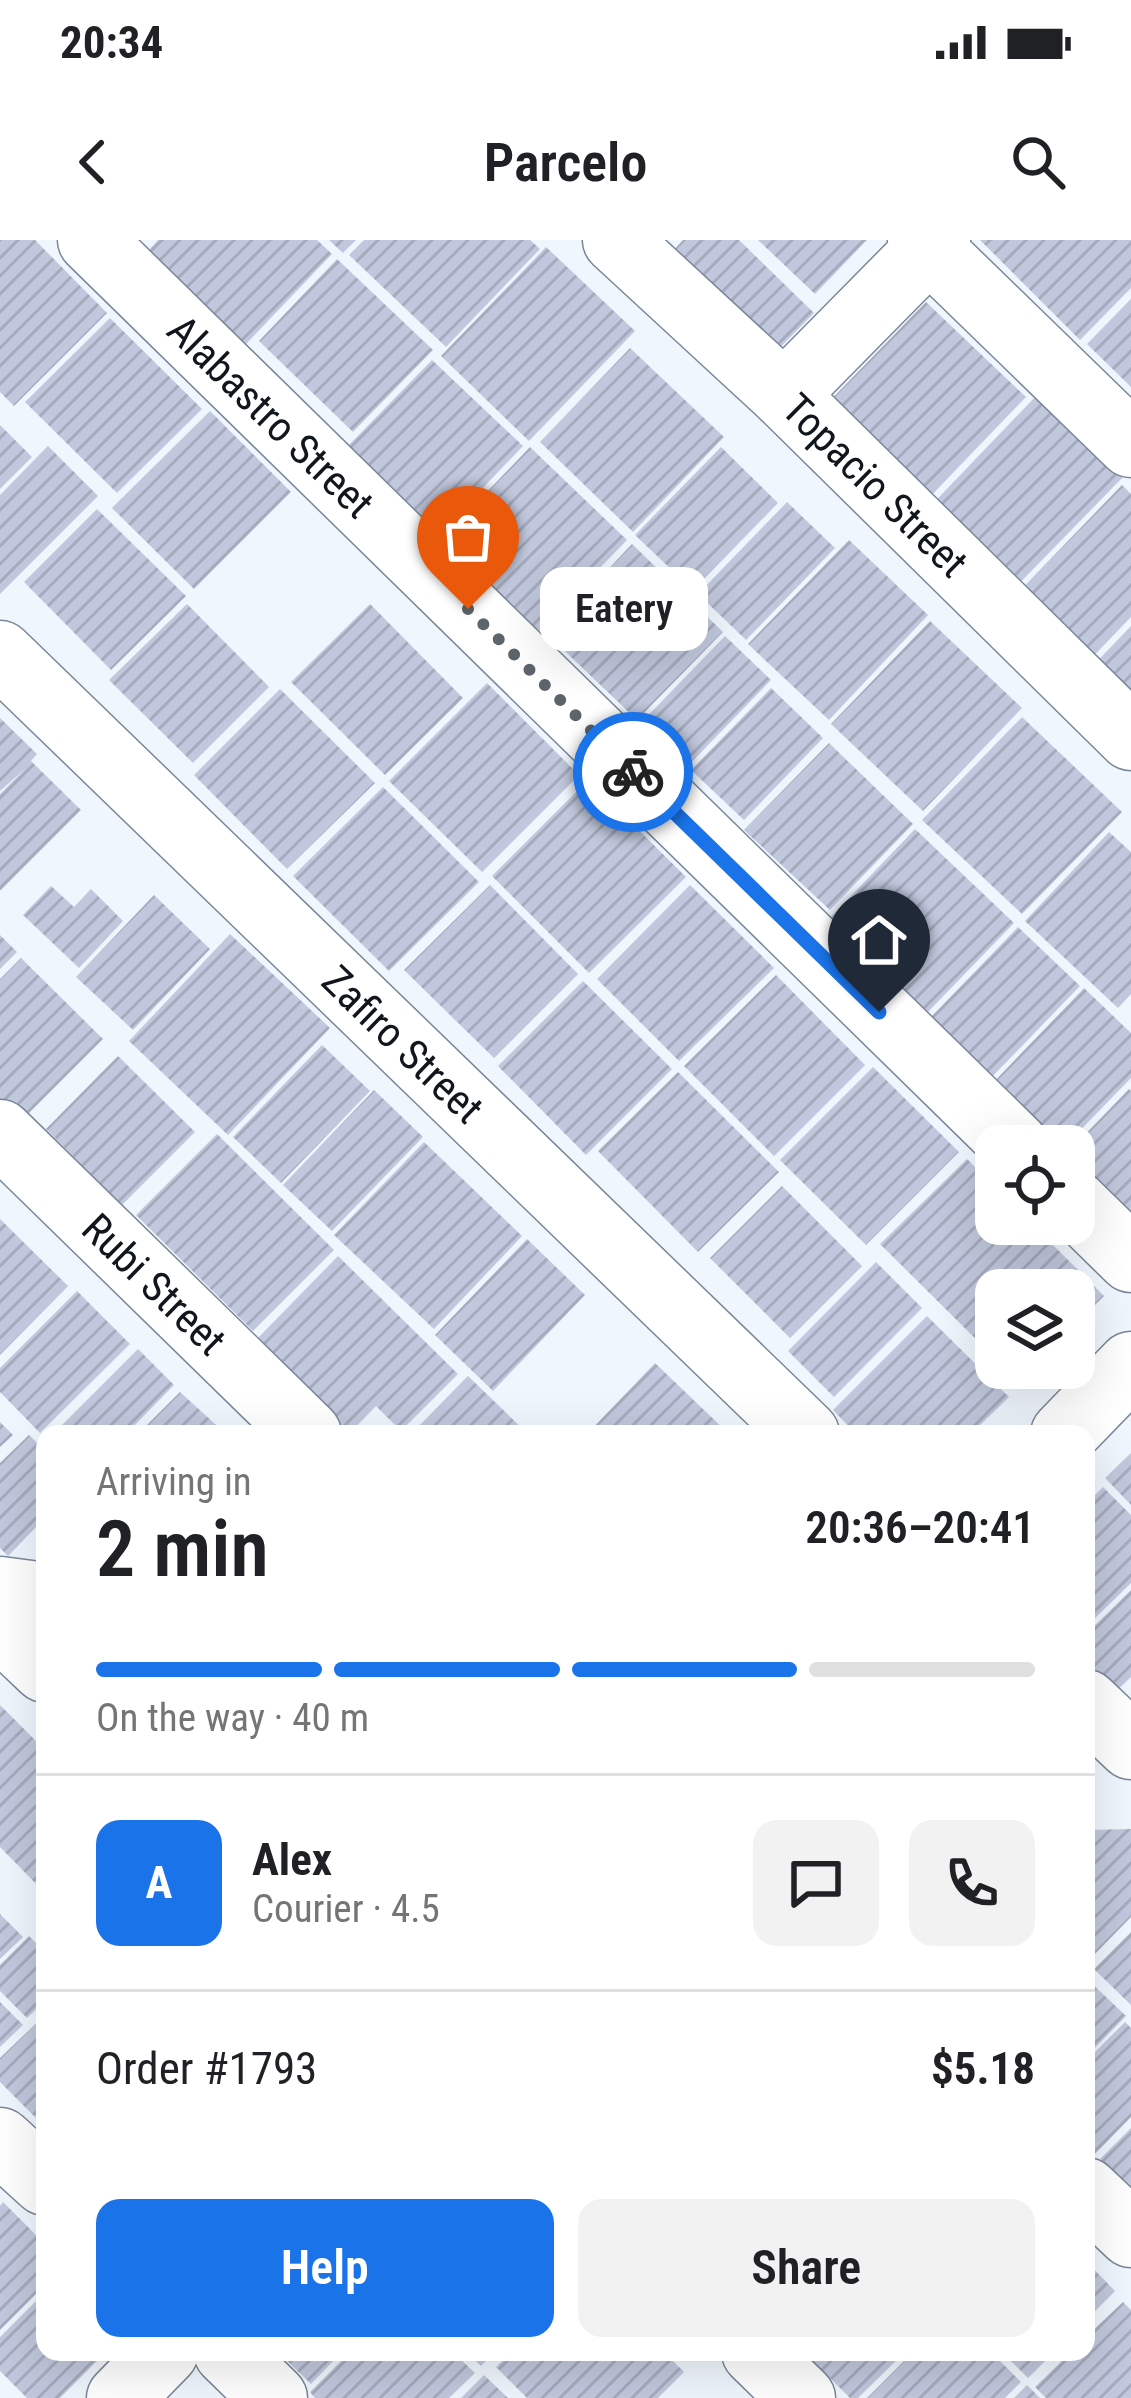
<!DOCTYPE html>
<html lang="en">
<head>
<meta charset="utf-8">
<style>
	:root { --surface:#fff; --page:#f2f2f2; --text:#202124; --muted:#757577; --line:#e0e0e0; --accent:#1a73e8 }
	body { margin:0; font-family:"Roboto Condensed",sans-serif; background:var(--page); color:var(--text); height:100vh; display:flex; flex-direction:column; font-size:45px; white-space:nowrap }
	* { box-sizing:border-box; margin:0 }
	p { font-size:39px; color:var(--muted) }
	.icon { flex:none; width:66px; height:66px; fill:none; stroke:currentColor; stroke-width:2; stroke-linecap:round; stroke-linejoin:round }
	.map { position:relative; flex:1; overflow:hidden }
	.drawer { position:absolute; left:36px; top:1185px; width:1059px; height:936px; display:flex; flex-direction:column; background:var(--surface); border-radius:24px; box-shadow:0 12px 48px #0002 }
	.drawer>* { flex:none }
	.controls { position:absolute; left:975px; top:885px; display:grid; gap:24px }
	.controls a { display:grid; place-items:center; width:120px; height:120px; border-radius:24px; background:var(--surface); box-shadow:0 12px 48px #0002; font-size:60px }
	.pin { position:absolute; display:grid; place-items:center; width:102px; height:102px; color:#fff; margin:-123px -51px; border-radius:50% 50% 50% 0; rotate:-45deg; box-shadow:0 0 12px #0007 }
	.pin .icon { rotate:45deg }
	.courier { position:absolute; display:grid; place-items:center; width:120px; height:120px; margin:-60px; border:9px solid #1a73e8; border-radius:50%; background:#fff; color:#222; box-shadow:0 3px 15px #0007 }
	.bubble { position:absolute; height:84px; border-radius:24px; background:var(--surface); box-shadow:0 12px 48px #0002; font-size:39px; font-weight:600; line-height:84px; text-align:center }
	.headline em { font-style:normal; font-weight:600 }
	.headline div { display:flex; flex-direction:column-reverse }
	.headline { display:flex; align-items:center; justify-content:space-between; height:204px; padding:0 60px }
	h1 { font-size:78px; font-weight:600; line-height:90px }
	.bar { display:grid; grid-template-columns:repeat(4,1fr); gap:18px 12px; align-content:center; height:144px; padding:0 60px }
	.bar i { height:15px; border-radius:9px; background:var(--line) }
	.bar .current { background:var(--accent) }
	.bar p { grid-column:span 4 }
	.line { display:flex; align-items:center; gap:30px; padding:0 60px; border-top:3px solid var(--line) }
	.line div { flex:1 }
	.round { display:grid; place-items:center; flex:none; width:126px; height:126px; border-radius:24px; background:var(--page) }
	.primary-button { display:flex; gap:24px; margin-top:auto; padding:24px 60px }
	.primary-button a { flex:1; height:138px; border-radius:24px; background:var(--accent); color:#fff; font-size:48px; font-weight:600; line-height:138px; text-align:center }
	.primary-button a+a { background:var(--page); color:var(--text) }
	.status { display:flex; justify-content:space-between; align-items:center; height:84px; padding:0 60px; background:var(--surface); direction:ltr }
	.status svg { height:33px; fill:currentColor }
	header { display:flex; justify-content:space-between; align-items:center; height:156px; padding:0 60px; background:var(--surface); font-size:54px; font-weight:600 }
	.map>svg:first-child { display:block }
</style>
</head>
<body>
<div class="status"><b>20:34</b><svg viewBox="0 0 49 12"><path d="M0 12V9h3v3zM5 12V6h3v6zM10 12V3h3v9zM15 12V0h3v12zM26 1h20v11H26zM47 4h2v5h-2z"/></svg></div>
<header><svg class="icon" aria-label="back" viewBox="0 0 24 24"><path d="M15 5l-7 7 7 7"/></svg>Parcelo<svg class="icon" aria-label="search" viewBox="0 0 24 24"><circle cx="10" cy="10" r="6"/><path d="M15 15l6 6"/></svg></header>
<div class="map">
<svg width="1131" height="2158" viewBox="0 0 1131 2158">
	<defs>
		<pattern id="building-hatch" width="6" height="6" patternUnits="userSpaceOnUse" patternTransform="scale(3)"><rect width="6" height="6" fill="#c1c8dd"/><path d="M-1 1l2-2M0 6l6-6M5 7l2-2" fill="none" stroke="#a5abbd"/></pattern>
	</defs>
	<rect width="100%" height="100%" fill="#f0f6fd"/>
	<g fill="url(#building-hatch)">
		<path d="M 0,0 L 35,0 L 107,73 L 14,166 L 0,152 Z"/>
		<path d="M 158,0 L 317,0 L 332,14 L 245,105 L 147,12 Z"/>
		<path d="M 329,0 L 356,0 L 343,13 Z"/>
		<path d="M 364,0 L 530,0 L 540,9 L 446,107 L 349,15 Z"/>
		<path d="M 683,0 L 739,0 L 814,73 L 762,126 L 658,27 Z"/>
		<path d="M 758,0 L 867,0 L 815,54 Z"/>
		<path d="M 980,0 L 1131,0 L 1131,48 L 1080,100 Z"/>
		<path d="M 546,7 L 635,91 L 529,201 L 441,116 Z"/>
		<path d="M 337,19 L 433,110 L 353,192 L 259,101 Z"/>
		<path d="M 1131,59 L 1131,147 L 1087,104 Z"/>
		<path d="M 926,62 L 1026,157 L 919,268 L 818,173 Z"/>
		<path d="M 110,78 L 202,169 L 117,253 L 25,162 Z"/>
		<path d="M 630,108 L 724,197 L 633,292 L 540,202 Z"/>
		<path d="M 432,120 L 523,206 L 438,295 L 346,208 Z"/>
		<path d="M 1038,154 L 1124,236 L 1005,358 L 920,277 Z"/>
		<path d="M 210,171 L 291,252 L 194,349 L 112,268 Z"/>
		<path d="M 0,185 L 32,217 L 0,249 Z"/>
		<path d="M 48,206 L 98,256 L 0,354 L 0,255 Z"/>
		<path d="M 530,207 L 627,300 L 535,395 L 438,303 Z"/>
		<path d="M 721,207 L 778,263 L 693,350 L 635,295 Z"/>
		<path d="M 1122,245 L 1131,254 L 1131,377 L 1082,428 L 1011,360 Z"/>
		<path d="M 787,262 L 835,308 L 746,400 L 698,354 Z"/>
		<path d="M 97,269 L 186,356 L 111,430 L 24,342 Z"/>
		<path d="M 849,300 L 928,375 L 829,480 L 748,404 Z"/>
		<path d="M 632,304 L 723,392 L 637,480 L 547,394 Z"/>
		<path d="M 187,364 L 269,447 L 193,523 L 109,440 Z"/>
		<path d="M 370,364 L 463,458 L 385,535 L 291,442 Z"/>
		<path d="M 930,381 L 1022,468 L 923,571 L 831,484 Z"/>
		<path d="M 1131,386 L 1131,481 L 1083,436 Z"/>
		<path d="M 725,396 L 771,440 L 682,532 L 636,488 Z"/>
		<path d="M 487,443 L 579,535 L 482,632 L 389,541 Z"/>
		<path d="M 771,448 L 823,498 L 744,580 L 691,530 Z"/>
		<path d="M 280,449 L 375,543 L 287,629 L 194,535 Z"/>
		<path d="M 1022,477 L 1122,572 L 1022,674 L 922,580 Z"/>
		<path d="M 0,478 L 37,514 L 31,521 L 81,570 L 0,651 L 0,554 L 25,529 L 0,551 Z"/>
		<path d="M 829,503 L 913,584 L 830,670 L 744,590 Z"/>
		<path d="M 588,540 L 686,637 L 589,733 L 492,636 Z"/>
		<path d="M 383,547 L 479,642 L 389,731 L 293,636 Z"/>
		<path d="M 915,589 L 1014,683 L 925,775 L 827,681 Z"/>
		<path d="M 1109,592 L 1131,612 L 1131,754 L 1118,768 L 1025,681 Z"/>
		<path d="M 490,645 L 578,734 L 494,818 L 404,730 Z"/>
		<path d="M 690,645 L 774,728 L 679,821 L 597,739 Z"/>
		<path d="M 51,646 L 74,667 L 91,649 L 123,681 L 79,728 L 23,675 Z"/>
		<path d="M 154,655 L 210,709 L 133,790 L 76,737 Z"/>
		<path d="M 1018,687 L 1080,746 L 990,839 L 928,780 Z"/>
		<path d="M 230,694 L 330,788 L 228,895 L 129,801 Z"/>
		<path d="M 0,695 L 17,712 L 0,729 Z"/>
		<path d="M 21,718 L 103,799 L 22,880 L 0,859 L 0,739 Z"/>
		<path d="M 776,735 L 865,825 L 774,916 L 684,826 Z"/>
		<path d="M 583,741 L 672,829 L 586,915 L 498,826 Z"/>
		<path d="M 1084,748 L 1131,793 L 1131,838 L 1065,906 L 1048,906 L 987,849 Z"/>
		<path d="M 322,805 L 370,851 L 281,943 L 233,897 Z"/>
		<path d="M 118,816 L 195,892 L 122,965 L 46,889 Z"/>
		<path d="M 873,827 L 959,912 L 866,1005 L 780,920 Z"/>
		<path d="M 678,832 L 779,932 L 698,1012 L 598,911 Z"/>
		<path d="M 1129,849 L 1131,851 L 1131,992 L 1074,938 L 1074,906 Z"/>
		<path d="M 374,850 L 423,897 L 332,991 L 283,945 Z"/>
		<path d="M 217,894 L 334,1010 L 253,1091 L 136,975 Z"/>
		<path d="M 424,902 L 522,996 L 434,1089 L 334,995 Z"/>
		<path d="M 967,919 L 996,948 L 996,984 L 1032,984 L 1104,1056 L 1074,1086 L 1074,1050 L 996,1050 L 996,1119 L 880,1004 Z"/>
		<path d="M 782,946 L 862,1026 L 790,1098 L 710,1018 Z"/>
		<path d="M 0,979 L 68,1046 L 0,1115 Z"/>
		<path d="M 527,999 L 585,1055 L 493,1151 L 435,1095 Z"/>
		<path d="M 338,1016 L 458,1134 L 401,1191 L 376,1166 L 349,1194 L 342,1194 L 251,1105 Z"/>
		<path d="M 876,1022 L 922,1068 L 834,1157 L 788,1111 Z"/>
		<path d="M 77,1051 L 130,1104 L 40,1193 L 0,1152 L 0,1128 Z"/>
		<path d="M 927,1076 L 1009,1157 L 971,1194 L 856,1194 L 833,1170 Z"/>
		<path d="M 138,1109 L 174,1145 L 126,1194 L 53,1194 Z"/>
		<path d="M 655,1123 L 729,1194 L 587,1194 Z"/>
		<path d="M 1005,1128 L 1031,1128 L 1018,1141 Z"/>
		<path d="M 468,1136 L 528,1194 L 411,1194 Z"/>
		<path d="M 180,1152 L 226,1194 L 138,1194 Z"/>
		<path d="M 0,1182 L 13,1195 L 0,1207 Z"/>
		<path d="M 29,1195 L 45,1210 L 45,1278 L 8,1316 L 0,1308 L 0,1223 Z"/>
		<path d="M 1131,1213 L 1131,1265 L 1105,1238 Z"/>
		<path d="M 1103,1247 L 1131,1275 L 1131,1343 L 1086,1387 L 1086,1264 Z"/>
		<path d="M 1131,1350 L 1131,1437 L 1111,1456 L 1086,1430 L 1086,1394 Z"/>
		<path d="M 0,1465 L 45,1510 L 45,1653 L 0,1607 Z"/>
		<path d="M 1131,1589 L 1131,1677 L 1090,1719 L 1086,1715 L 1086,1590 Z"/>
		<path d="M 0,1674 L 23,1697 L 0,1719 Z"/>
		<path d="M 1131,1692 L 1131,1765 L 1094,1729 Z"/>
		<path d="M 29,1696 L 45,1712 L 45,1761 L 27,1778 L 0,1751 L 0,1725 Z"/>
		<path d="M 1086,1738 L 1126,1776 L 1086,1817 Z"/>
		<path d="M 0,1762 L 23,1785 L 0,1807 Z"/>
		<path d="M 45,1775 L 45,1869 L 36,1878 L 0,1842 L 0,1818 Z"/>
		<path d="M 1125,1782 L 1131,1788 L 1131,1877 L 1095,1914 L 1086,1906 L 1086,1821 Z"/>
		<path d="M 1131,1888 L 1131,1949 L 1100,1919 Z"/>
		<path d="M 3,1962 L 45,2004 L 45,2045 L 0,2090 L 0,1966 Z"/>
		<path d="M 1086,2021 L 1115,2051 L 1086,2080 Z"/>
		<path d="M 45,2052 L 45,2112 L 106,2112 L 60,2158 L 27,2158 L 0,2131 L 0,2097 Z"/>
		<path d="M 1123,2062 L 1131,2070 L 1131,2158 L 1046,2158 L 1035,2147 L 1071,2112 L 1086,2112 L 1086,2097 Z"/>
		<path d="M 278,2112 L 342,2112 L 311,2144 Z"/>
		<path d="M 350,2112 L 453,2112 L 475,2133 L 449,2158 L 315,2158 L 310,2152 Z"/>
		<path d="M 466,2112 L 495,2112 L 481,2126 Z"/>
		<path d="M 511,2112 L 664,2112 L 684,2132 L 658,2158 L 527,2158 L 496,2127 Z"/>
		<path d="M 804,2112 L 905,2112 L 858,2158 L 850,2158 Z"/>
		<path d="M 913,2112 L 991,2112 L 1021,2142 L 1005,2158 L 867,2158 Z"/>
		<path d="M 1002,2112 L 1054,2112 L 1028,2138 Z"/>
		<path d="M 484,2135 L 508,2158 L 461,2158 Z"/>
		<path d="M 1027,2145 L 1040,2158 L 1014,2158 Z"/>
	</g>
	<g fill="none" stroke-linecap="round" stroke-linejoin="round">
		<g stroke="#798898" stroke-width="69">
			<g id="minor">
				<path id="s1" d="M 91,0 L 1016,906"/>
				<path id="s2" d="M 616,0 L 784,155 L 1131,497"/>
				<path d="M 921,0 L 1131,204"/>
				<path d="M 784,155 L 937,0"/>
				<path id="s3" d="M 0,414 L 806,1194"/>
				<path id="s4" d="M 0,893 L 308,1194"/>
				<path d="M 1074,963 L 1131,1019"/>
				<path d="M 1086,1463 L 1131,1506"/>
				<path d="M 0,1901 L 45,1942"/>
				<path d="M 227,2112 L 274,2158"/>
				<path d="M 120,2158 L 165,2112"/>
			</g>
		</g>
		<g stroke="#798898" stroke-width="69">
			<g id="tertiary">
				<path d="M 1064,1194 L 1131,1125"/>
				<path d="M 0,1350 L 45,1356"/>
				<path d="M 0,1386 L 45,1429"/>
				<path d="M 1086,1951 L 1131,1994"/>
				<path d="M 755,2112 L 802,2158"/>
			</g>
		</g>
		<use href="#minor" stroke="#fff" stroke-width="66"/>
		<use href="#tertiary" stroke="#fff" stroke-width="66"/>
	</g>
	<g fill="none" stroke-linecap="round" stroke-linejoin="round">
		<path stroke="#5e646b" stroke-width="12" stroke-dasharray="0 21.6" d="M 468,369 L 633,532"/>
		<path stroke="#1a73e8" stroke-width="15" d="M 633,532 L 879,772"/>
	</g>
	<g text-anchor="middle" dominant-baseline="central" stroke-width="9" stroke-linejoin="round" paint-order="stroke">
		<g font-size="42" fill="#10161c" stroke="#fff">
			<text stroke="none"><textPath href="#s1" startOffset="252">Alabastro Street</textPath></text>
			<text stroke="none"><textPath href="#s2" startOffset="357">Topacio Street</textPath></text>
			<text stroke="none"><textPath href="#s3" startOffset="561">Zafiro Street</textPath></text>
			<text stroke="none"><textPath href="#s4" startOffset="216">Rubi Street</textPath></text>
		</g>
	</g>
</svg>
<div class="controls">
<a><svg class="icon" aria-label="locate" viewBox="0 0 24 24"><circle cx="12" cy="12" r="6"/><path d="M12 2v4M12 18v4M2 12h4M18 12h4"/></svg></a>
<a><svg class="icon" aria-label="layers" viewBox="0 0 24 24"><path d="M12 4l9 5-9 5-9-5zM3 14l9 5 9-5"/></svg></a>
</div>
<div class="pin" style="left:468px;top:369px;background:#ea580c"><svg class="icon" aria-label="bag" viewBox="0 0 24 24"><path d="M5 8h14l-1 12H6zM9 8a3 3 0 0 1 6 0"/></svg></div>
<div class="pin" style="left:879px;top:772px;background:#1f2937"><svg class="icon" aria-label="home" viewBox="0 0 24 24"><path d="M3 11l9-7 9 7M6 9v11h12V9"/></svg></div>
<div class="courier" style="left:633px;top:532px"><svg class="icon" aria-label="bike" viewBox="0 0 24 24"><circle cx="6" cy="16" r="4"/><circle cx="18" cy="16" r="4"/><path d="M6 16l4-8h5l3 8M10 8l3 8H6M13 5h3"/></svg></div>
<div class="bubble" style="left:540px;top:327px;width:168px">Eatery</div>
<section class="drawer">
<div class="headline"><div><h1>2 min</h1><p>Arriving in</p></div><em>20:36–20:41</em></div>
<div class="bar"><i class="current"></i><i class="current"></i><i class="current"></i><i></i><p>On the way · 40 m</p></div>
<div class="line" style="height:216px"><b class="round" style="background:var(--accent);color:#fff">A</b><div><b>Alex</b><p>Courier · 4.5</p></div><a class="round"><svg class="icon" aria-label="chat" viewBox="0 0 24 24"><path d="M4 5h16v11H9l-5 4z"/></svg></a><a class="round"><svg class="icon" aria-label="phone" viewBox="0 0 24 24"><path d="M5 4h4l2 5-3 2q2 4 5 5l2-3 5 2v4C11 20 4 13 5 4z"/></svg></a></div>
<div class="line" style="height:156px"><div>Order #1793</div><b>$5.18</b></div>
<div class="primary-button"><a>Help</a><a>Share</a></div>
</section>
</div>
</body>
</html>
